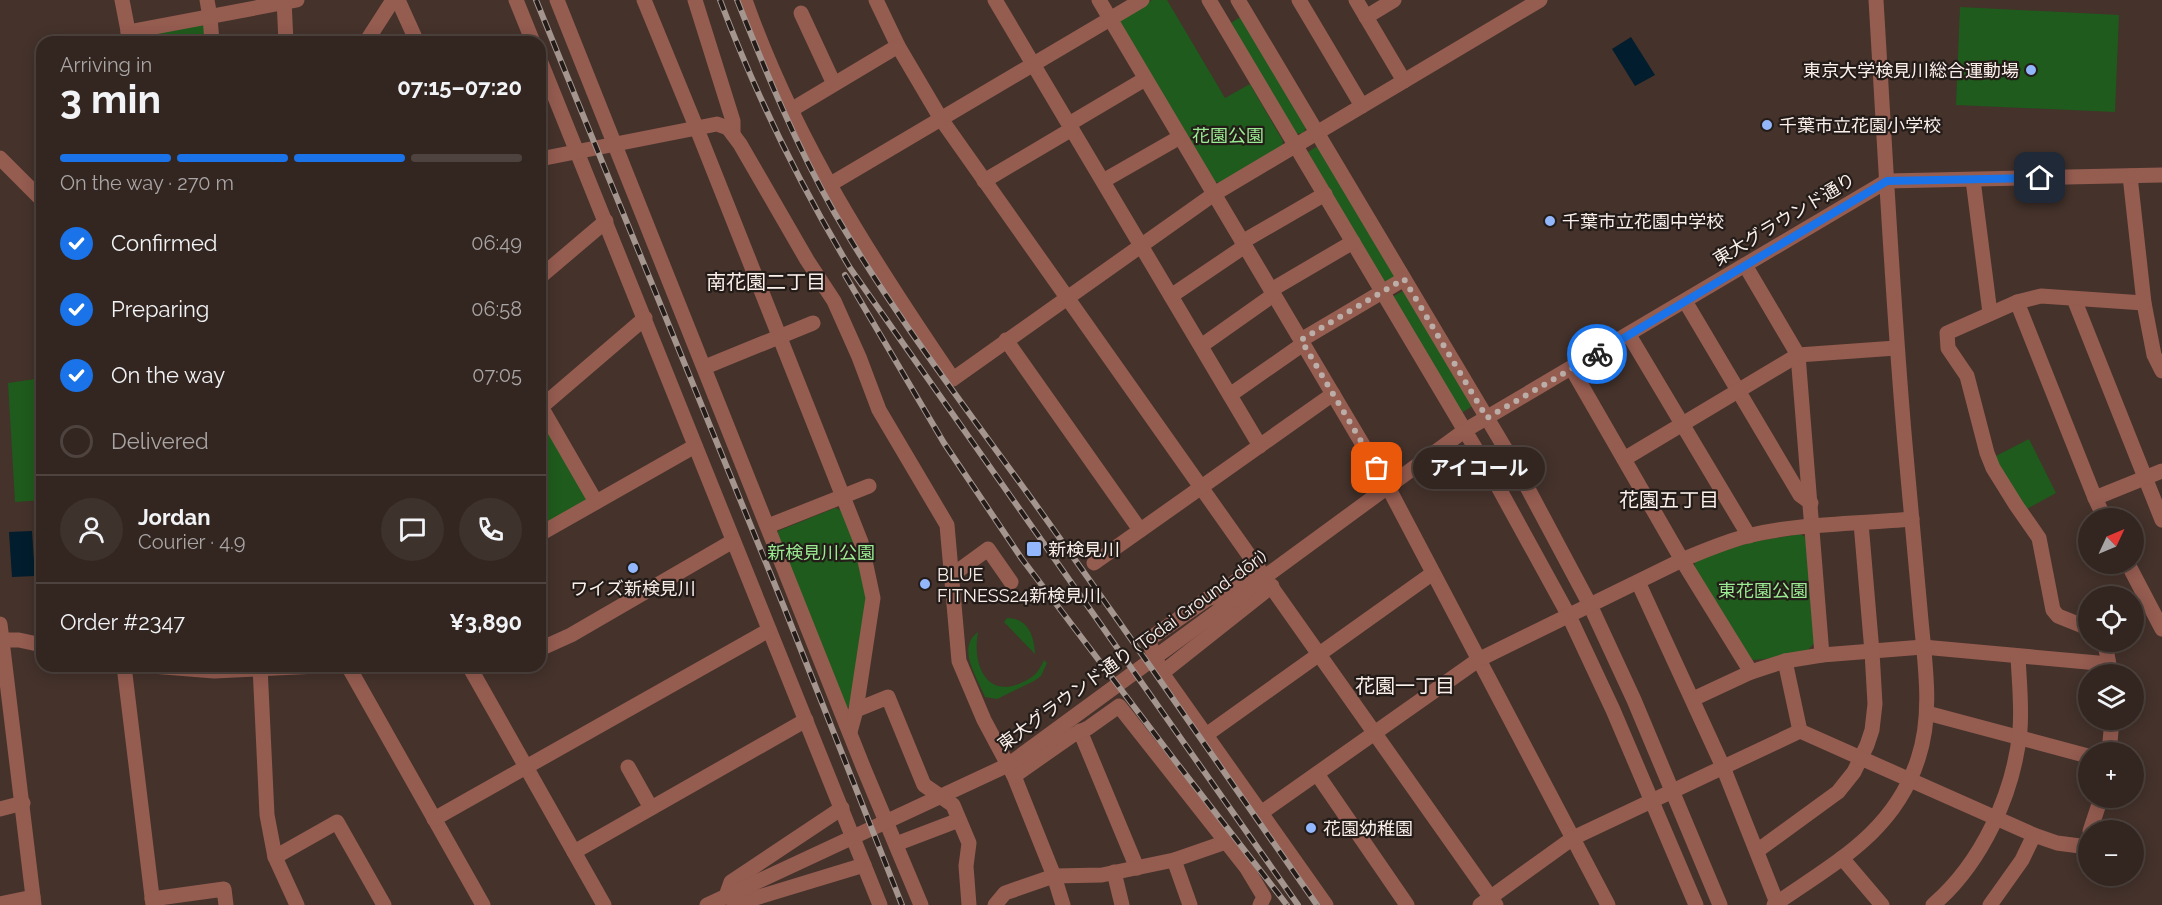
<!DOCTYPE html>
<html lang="en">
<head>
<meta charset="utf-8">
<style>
	:root { --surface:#332620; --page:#3e322d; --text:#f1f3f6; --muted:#a9a5a5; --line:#4e433e; --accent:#1a73e8 }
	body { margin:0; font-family:Raleway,"Noto Sans JP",sans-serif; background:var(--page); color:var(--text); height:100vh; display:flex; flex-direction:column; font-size:22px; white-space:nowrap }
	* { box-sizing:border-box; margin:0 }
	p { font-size:20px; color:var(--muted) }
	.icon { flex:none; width:33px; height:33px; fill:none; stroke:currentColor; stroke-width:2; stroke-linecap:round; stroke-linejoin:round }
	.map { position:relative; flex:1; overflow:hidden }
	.sheet { position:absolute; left:36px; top:36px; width:510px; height:636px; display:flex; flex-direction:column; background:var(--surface); border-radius:18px; box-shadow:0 3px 15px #0003,0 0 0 2px var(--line) }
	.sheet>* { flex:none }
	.needle { width:39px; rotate:46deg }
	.tools { position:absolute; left:2078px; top:508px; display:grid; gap:12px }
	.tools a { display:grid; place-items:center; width:66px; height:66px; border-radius:50%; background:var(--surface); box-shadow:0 3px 15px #0003,0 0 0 2px var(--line); font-size:30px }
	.pin { position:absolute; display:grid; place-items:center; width:51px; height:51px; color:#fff; margin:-26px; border-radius:12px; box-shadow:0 3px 9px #0006 }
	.courier { position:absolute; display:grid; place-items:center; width:60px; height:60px; margin:-30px; border:4px solid #1a73e8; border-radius:50%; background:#fff; color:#222; box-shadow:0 2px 8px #0007 }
	.bubble { position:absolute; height:42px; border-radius:21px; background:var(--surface); box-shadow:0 3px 15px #0003,0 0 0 2px var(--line); font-size:20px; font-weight:700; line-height:42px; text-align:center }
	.head em { font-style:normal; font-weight:700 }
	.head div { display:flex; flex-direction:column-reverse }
	.head { display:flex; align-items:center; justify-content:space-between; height:102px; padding:0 24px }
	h1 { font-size:39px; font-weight:700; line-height:45px }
	.bar { display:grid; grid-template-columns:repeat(4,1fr); gap:9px 6px; align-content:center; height:72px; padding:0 24px }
	.bar i { height:8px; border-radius:4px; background:var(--line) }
	.bar .on { background:var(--accent) }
	.bar p { grid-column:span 4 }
	.line { display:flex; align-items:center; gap:15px; padding:0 24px; border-top:2px solid var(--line) }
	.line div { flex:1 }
	.round { display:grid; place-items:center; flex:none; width:63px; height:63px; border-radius:32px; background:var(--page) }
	ol { padding:0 24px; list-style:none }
	li { display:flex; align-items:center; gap:18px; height:66px }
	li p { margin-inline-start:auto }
	li .icon { padding:6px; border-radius:50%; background:var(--accent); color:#fff; stroke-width:4 }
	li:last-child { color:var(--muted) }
	li i { width:33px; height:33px; border:3px solid var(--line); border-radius:50% }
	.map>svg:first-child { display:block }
</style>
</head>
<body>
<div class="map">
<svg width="2162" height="905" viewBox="0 0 2162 905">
	<rect width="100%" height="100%" fill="#44322b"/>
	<g fill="#1f5b1c">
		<path d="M 1152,0 L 1167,0 L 1225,98 L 1250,84 L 1283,141 L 1282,147 L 1220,183 L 1213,181 L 1120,24 L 1122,18 Z"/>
		<path d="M 1960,7 L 2119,15 L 2115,112 L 1956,105 Z"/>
		<path d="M 1242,16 L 1308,125 L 1303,133 L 1294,134 L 1229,24 Z"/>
		<path d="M 202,23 L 207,27 L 208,42 L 136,42 L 141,35 Z"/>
		<path d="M 1316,147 L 1321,148 L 1396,274 L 1391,281 L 1382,282 L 1308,152 Z"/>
		<path d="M 1403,291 L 1474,405 L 1460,414 L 1393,301 L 1394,296 Z"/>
		<path d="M 42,378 L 42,500 L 15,502 L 8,383 Z"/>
		<path d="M 540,417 L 588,495 L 586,501 L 540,528 Z"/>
		<path d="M 2029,439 L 2056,493 L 2025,510 L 1994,457 Z"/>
		<path d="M 835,508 L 843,511 L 852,535 L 867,601 L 851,706 L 846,708 L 777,536 L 778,531 Z"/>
		<path d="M 1800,534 L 1807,538 L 1815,642 L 1808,650 L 1766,659 L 1752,660 L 1694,567 L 1696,559 L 1752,542 Z"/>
		<path d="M 1007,618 C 1028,618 1034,636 1035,654 L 1004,622 Z"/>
		<path d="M 978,632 C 972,662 985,699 1021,683 C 1033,678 1039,672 1044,660 L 1047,663 L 1041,676 L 1034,681 L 997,699 L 985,697 C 977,677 956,648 978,632 Z"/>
	</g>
	<g fill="#021d2d">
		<path d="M 1631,37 L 1655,75 L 1635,86 L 1612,49 Z"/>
		<path d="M 32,531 L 35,576 L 12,577 L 9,532 Z"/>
	</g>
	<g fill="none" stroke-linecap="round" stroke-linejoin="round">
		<g stroke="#955c50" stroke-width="15">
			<path d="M 122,0 L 130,41"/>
			<path d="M 207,0 L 210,17 L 212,42"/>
			<path d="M 284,0 L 286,42"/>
			<path d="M 398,0 L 417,42"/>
			<path d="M 516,0 L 533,42"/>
			<path d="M 557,0 L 864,769 L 921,905"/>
			<path d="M 644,0 L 697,129 L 861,542 L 873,598 L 856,710 L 850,732"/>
			<path d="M 695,0 L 733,121 L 733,134"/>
			<path d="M 745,0 C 795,141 870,257 953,379 L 1214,194 L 1540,0"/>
			<path d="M 876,0 L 898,46 L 941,119 L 1496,905"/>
			<path d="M 995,0 L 1260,446"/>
			<path d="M 1099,0 L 1388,487 L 1608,905"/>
			<path d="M 1209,0 L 1496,483 L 1569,616 L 1613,710 L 1696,905"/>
			<path d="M 1238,0 L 1518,470 L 1590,605 L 1634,700 L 1720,905"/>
			<path d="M 1299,0 L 1362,106"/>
			<path d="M 1356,0 L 1404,81"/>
			<path d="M 801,13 L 834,84"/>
			<path d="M 1366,17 L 1394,0"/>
			<path d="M 128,32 L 297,0"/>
			<path d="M 366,42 L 393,0"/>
			<path d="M 540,60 L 880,905"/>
			<path d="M 791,110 L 898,46"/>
			<path d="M 1069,124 L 1145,79"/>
			<path d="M 0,158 L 42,200"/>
			<path d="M 540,159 L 717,124 L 728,128 L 740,144 L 807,260 L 834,301 L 859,357 L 879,410 L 947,525 L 959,661 L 984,720 L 1014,776 L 1054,876 L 1063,905"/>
			<path d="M 2130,176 L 2144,303 L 2154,355 L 2162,371"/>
			<path d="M 1973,180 L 1990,313"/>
			<path d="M 984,181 L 1072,129"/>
			<path d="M 1103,181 L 1180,137"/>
			<path d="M 829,185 L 1142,0"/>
			<path d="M 1242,242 L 1325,194"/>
			<path d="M 1745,265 L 1798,355 L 1822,655"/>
			<path d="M 540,277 L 606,221"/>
			<path d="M 1271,290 L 1353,242"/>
			<path d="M 1171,296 L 1245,246"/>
			<path d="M 2074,299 L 2162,520"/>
			<path d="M 1685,301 L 1800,495 L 1811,503"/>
			<path d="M 2017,302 L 2095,498 L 2105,519"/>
			<path d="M 1629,335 L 1749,536"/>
			<path d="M 1006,340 L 1140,530"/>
			<path d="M 1301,340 L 1404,279"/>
			<path d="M 1201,346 L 1273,295"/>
			<path d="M 705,367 L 813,323"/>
			<path d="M 1572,369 L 1682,560 L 1751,672"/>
			<path d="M 1230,395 L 1303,344"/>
			<path d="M 540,405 L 596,502"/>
			<path d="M 540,408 L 645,318"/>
			<path d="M 1624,459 L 1798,355 L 1896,348"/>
			<path d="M 2095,498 L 2162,471"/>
			<path d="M 768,526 L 869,486"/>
			<path d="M 540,534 L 695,446"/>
			<path d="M 1094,563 L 1333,394"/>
			<path d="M 2128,564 L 2162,629"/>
			<path d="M 1257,566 L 1214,597 L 1207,599 L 1148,640 L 1162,673 L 1261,813 L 1478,660 L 1682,560 C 1703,551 1725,542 1747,536 C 1800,523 1857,524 1912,519"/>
			<path d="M 951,576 L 988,549 L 1011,582"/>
			<path d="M 1638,582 L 1723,767 L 1777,903"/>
			<path d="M 0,624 L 34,905"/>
			<path d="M 2088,628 L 2058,616 L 2053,610 L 2039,538 L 2016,505 L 1993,468 L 1987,453 L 1967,376 L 1948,348 L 1947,333 L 2017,302 L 2041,296 L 2144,303"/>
			<path d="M 0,640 L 19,640 L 42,645"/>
			<path d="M 2102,642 L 2106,649 L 2111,675"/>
			<path d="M 540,649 L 571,635 L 733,541"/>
			<path d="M 1785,661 L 1800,731"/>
			<path d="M 124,666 L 153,905"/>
			<path d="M 152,666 L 214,671 L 319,666"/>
			<path d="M 260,666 L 267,815 L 275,857 L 297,905"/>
			<path d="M 348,666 L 483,905"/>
			<path d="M 469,666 L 604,905"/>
			<path d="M 1162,673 L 1272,586"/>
			<path d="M 1693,699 L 1751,672 L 1785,661 L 1822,655 L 1923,647 L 2109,664"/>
			<path d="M 856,710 L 888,697 L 924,785 L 953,805 L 969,843 L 966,866 L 969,905"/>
			<path d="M 1927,713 L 2088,756"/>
			<path d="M 1080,731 L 1137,868"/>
			<path d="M 1206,735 L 1433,573"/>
			<path d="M 2109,753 L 2112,720"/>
			<path d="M 628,767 L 651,808"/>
			<path d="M 1317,774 L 1407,905"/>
			<path d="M 1014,776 L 1071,736 L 1088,728 L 1119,706 L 1246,867 L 1264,897 L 1260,905"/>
			<path d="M 842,808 L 731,882 L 726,896 L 739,903 L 864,865"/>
			<path d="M 0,809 L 23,803"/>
			<path d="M 1261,813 L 1326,905"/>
			<path d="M 434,819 L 769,630"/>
			<path d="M 2090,831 L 2101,798"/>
			<path d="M 896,844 L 959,820"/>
			<path d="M 1757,851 L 1838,792 L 1854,772 L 1867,745 L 1872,730 L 1875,704 L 1872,652 L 1861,523"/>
			<path d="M 574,852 L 806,720"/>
			<path d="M 275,857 L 337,822 L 384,905"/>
			<path d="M 1842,858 L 1882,905"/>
			<path d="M 1174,860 L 1190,905"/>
			<path d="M 1114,872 L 1122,905"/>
			<path d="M 152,899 L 224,889 L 226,905"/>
			<path d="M 0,904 L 33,897"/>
			<path d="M 707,905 L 1008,765 L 1464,431 L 1887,181 L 2162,175"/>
			<path d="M 995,905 L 1005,893 L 1054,876 L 1102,875 L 1174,860 L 1226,842"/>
			<path d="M 1480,905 L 1573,838 L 1800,731 L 2034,835 L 2057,843 L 2088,847"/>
			<path d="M 1774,905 C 1834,863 1894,833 1918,759 C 1934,712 1924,658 1920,609 C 1915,554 1910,499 1905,444 C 1892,296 1885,148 1876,0"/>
			<path d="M 1933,905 C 1982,863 2014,793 2020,730 C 2022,705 2019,680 2018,656"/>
			<path d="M 1990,905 L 2022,860 L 2034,835"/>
		</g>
		<g stroke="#a4958f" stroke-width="6">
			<g id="rail">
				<path d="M 536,0 L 784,607 L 902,905"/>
				<path d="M 720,0 C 755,93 799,183 850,268 L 1298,905"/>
				<path d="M 737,0 C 766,72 796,145 834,212 C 899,324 981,427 1056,533 C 1144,656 1230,781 1317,905"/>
				<path d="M 845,275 L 944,443 L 1022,559 L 1176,762 L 1287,905"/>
			</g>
		</g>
		<use href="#rail" stroke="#241c19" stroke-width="4" stroke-dasharray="11" stroke-linecap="butt"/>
	</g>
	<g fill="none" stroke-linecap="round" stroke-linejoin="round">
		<path stroke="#bbada7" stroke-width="6" stroke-dasharray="0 10.8" d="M 1377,468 L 1301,340 L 1404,279 L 1487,418 L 1597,354"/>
		<path stroke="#1a73e8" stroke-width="8" d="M 1597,354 L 1887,181 L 2040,178"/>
	</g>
	<g fill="#92b7fd" stroke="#241c19" stroke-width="2">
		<circle cx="2031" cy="70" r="6"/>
		<circle cx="1767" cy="125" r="6"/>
		<circle cx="1550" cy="221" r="6"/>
		<rect x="1026" y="541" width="16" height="16" rx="3"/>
		<circle cx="633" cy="568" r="6"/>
		<circle cx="925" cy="584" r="6"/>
		<circle cx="1311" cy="828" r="6"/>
	</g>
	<g text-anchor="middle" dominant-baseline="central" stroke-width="4.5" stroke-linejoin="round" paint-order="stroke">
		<g font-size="18" fill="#fbefea" stroke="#241c19" text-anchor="start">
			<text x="2019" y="70" text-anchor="end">東京大学検見川総合運動場</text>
			<text x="1779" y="125">千葉市立花園小学校</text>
			<text x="1562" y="221">千葉市立花園中学校</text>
			<text x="1048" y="549">新検見川</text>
			<text x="937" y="574">BLUE<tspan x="937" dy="21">FITNESS24新検見川</tspan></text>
			<text x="633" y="588" text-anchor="middle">ワイズ新検見川</text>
			<text x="1323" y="828">花園幼稚園</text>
		</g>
		<g font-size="18" fill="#9aeb92" stroke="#241c19">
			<text x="1228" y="135">花園公園</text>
			<text x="821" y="552">新検見川公園</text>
			<text x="1763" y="590">東花園公園</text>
		</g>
		<g font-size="18" fill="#fbefea" stroke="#241c19">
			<text transform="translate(1784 219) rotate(-31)">東大グラウンド通り</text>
			<text transform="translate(1132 650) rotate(-36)">東大グラウンド通り (Tōdai Ground-dōri)</text>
		</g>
		<g font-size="20" fill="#fbefea" stroke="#241c19">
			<text x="766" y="282">南花園二丁目</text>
			<text x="1669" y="500">花園五丁目</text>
			<text x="1405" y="686">花園一丁目</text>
		</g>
	</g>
</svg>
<div class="tools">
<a><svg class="needle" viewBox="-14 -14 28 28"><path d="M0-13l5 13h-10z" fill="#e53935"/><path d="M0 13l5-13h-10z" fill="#a9a5a5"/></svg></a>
<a><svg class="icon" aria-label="locate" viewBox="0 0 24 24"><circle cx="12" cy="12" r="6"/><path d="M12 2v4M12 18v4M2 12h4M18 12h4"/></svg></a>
<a><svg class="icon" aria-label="layers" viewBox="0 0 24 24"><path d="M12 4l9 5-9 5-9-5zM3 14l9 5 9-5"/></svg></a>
<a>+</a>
<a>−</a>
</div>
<div class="pin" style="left:1377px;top:468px;background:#ea580c"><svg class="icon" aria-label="bag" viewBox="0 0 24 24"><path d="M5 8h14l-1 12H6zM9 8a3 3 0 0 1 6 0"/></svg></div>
<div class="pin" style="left:2040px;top:178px;background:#1f2937"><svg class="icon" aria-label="home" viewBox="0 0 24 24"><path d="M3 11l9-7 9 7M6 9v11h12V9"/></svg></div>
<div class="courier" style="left:1597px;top:354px"><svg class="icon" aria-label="bike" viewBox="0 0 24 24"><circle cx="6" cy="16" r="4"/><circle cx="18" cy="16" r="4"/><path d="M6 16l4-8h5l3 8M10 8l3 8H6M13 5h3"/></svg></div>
<div class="bubble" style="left:1413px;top:447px;width:132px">アイコール</div>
<section class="sheet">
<div class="head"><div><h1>3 min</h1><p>Arriving in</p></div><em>07:15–07:20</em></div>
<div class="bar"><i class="on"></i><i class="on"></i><i class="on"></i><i></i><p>On the way · 270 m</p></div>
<ol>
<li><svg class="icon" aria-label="check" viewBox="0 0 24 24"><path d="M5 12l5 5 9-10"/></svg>Confirmed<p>06:49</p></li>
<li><svg class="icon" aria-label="check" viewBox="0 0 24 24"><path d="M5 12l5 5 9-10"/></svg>Preparing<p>06:58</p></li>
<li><svg class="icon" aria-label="check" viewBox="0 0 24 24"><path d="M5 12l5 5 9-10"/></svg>On the way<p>07:05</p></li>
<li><i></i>Delivered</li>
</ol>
<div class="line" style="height:108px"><a class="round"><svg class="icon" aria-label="person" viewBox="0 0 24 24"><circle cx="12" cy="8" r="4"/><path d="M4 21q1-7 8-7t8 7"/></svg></a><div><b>Jordan</b><p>Courier · 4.9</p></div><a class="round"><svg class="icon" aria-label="chat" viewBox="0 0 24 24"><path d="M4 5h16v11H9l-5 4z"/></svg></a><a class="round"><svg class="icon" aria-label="phone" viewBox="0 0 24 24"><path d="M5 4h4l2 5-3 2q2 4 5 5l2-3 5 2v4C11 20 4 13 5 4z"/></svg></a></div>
<div class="line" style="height:78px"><div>Order #2347</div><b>¥3,890</b></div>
</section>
</div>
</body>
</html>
